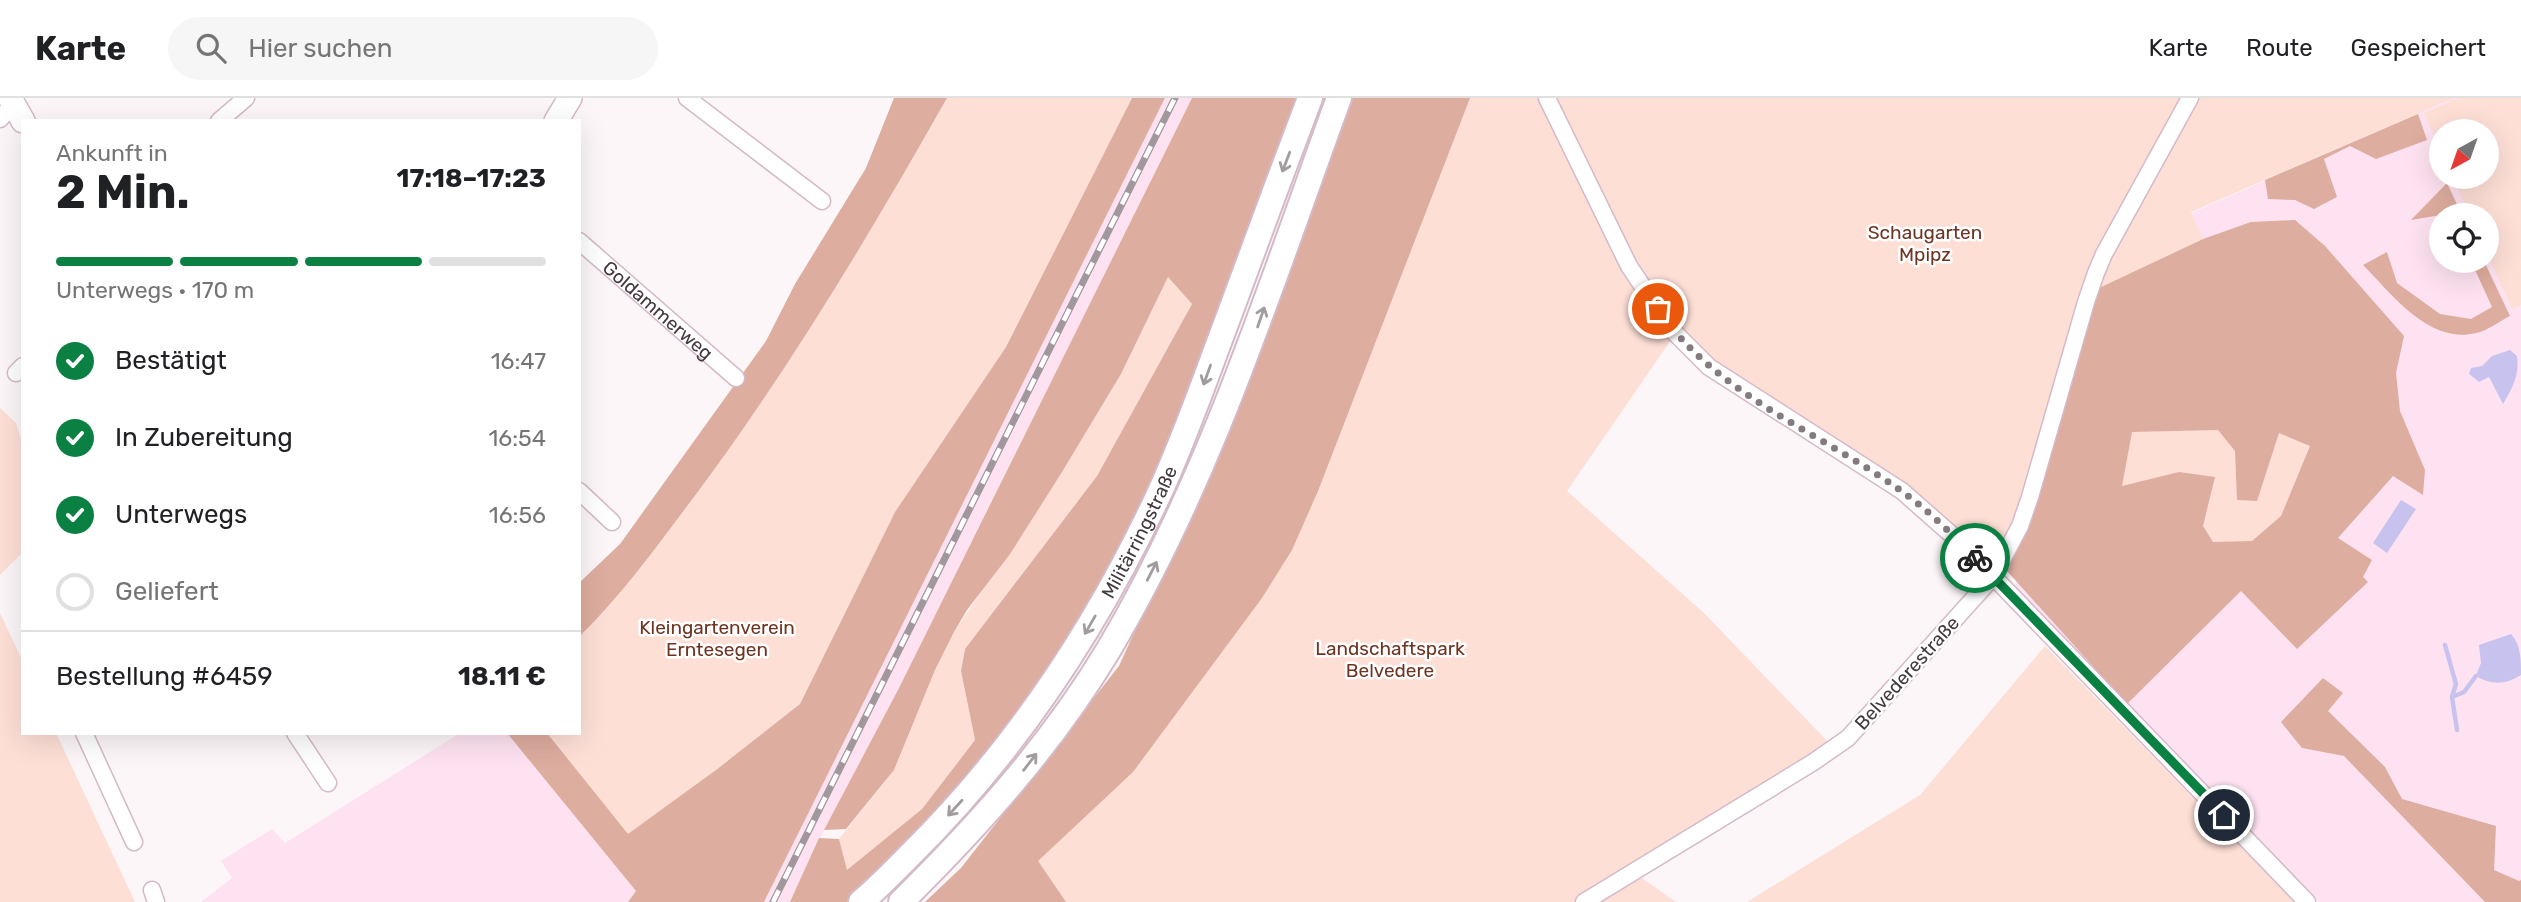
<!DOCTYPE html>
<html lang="de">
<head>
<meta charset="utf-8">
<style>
	:root { --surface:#fff; --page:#f6f6f6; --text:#202124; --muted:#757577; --line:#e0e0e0; --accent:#0b8043 }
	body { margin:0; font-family:Rubik,sans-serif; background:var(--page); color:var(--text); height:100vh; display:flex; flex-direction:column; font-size:26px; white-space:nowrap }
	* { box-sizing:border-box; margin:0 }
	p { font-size:23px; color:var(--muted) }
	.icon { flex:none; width:38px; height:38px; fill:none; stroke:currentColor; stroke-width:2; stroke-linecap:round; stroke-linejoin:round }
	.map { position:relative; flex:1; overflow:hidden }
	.sheet { position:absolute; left:21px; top:21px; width:560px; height:616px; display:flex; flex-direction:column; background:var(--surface); border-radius:0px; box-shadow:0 7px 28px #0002 }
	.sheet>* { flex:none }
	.needle { width:46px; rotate:220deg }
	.tools { position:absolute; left:2429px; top:21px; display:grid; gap:14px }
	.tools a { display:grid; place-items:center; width:70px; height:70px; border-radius:50%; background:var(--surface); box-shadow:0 7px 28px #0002; font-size:35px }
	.pin { position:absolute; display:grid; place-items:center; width:60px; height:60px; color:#fff; margin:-30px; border:4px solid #fff; border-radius:50%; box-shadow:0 2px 7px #0007 }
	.courier { position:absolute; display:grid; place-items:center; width:70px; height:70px; margin:-35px; border:5px solid #0b8043; border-radius:50%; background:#fff; color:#222; box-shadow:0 2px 9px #0007 }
	.overview em { font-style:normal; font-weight:700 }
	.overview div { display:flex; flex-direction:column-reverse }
	.overview { display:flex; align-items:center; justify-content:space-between; height:119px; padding:0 35px }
	h1 { font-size:46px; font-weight:700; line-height:52px }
	.bar { display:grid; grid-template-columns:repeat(4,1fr); gap:10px 7px; align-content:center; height:84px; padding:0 35px }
	.bar i { height:9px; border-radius:5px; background:var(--line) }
	.bar .selected { background:var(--accent) }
	.bar p { grid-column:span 4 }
	.line { display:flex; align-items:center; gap:18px; padding:0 35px; border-top:2px solid var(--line) }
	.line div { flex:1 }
	ol { padding:0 35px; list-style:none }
	li { display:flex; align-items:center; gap:21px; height:77px }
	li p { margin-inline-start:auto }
	li .icon { padding:7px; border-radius:50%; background:var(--accent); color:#fff; stroke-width:4 }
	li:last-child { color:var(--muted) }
	li i { width:38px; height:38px; border:4px solid var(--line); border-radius:50% }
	header { display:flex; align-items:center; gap:42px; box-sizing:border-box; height:98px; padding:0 35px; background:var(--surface); border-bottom:2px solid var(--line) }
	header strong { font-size:33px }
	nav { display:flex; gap:38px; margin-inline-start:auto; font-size:24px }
	.search { width:490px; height:63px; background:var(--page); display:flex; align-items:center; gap:18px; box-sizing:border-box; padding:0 24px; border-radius:38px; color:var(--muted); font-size:26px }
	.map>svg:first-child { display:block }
</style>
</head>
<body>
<header>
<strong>Karte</strong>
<div class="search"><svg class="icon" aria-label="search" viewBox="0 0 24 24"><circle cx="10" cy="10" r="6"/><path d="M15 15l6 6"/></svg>Hier suchen</div>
<nav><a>Karte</a><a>Route</a><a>Gespeichert</a></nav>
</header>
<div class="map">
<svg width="2521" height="804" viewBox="0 0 2521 804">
	<rect width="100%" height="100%" fill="#fcf6f9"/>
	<g fill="#fee2f1" fill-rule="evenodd">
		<path d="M 1165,0 L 1192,0 L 899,590 L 818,744 L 790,804 L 764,804 Z"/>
		<path d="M 2454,0 L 2521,0 L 2521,804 L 2319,804 L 2014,493 L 2050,390 L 2206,148 L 2191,115 ZM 2441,33 L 2487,33 L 2487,79 L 2441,79 ZM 2441,117 L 2487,117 L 2487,163 L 2441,163 Z"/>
		<path d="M 460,635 L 507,635 L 636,793 L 628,804 L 201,804 L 232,780 L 221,763 L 272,731 L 285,745 Z"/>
	</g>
	<g fill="#fddfd6">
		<path d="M 947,0 L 1132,0 L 1006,249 L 895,414 L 800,606 L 716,672 L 628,737 L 547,635 L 579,635 L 579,539 C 623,496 660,444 697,395 C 790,270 870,136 947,0 Z"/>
		<path d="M 1352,0 L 2454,0 L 2191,114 L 2203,141 L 2099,190 L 2030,416 L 2003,449 L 1988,458 L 1897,383 L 1673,239 L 1567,393 L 1704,515 L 1831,647 L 1625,768 L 1676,804 L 925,804 L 961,770 L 1119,568 L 1234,315 Z"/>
		<path d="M 2459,0 L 2521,0 L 2521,207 L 2512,211 L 2487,155 L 2487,117 L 2470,117 L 2453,79 L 2487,79 L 2487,33 L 2441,33 L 2441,53 L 2424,15 Z"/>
		<path d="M 1168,179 L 1192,206 L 1097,378 L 965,551 L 961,573 L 975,642 L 922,711 L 847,773 L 839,741 L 894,672 L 935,572 L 954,534 L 1062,374 L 1121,276 Z"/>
		<path d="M 0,310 L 16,325 L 23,347 L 23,454 L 0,477 Z"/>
		<path d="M 2218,332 L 2235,353 L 2237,402 L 2257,403 L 2279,334 L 2310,348 L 2281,418 L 2252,443 L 2213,444 L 2203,428 L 2215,379 L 2121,388 L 2132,334 Z"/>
		<path d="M 0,515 L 23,564 L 23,635 L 56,635 L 135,804 L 0,804 Z"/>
		<path d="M 2045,548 L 2295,804 L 1747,804 L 1920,697 Z"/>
	</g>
	<g fill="#ddad9f" fill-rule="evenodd">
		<path d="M 894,0 L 947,0 C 870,136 790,270 697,395 C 660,444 623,496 579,539 L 579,485 L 620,446 L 766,243 L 795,186 L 866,70 Z"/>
		<path d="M 1132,0 L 1165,0 L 764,804 L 628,804 L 636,793 L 507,635 L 547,635 L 628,736 L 716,672 L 800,606 L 895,414 L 1006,249 Z"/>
		<path d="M 1192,0 L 1297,0 L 1259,98 L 1185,306 L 1142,407 L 1095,501 L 994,648 L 874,782 L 849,804 L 790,804 L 819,740 L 839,741 L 847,772 L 922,711 L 975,642 L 961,573 L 965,551 L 1097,378 L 1192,206 L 1168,179 L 1121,276 L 1062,374 L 1010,456 L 967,512 L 954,534 L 935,572 L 894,672 L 846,731 L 824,732 L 899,590 Z"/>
		<path d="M 1352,0 L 1470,0 L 1318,393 L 1292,452 L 1262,500 L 1133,674 L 1038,763 L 1066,804 L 925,804 L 961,770 L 1119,568 L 1234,315 L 1318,83 Z"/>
		<path d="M 2418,16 L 2427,42 L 2376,61 L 2350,48 L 2324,61 L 2337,99 L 2314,111 L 2295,102 L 2268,101 L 2265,82 Z"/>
		<path d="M 2447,85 L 2462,117 L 2441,117 L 2411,122 Z"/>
		<path d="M 2295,122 L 2325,148 L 2404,238 L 2396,275 L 2400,313 L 2425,372 L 2423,397 L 2393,378 L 2338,440 L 2372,462 L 2363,479 L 2368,484 L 2297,551 L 2241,493 L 2127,606 L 2007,473 L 2030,416 L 2099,190 L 2203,141 L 2251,124 ZM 2218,332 L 2235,353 L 2237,402 L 2257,403 L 2279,335 L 2310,348 L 2281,418 L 2252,443 L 2213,444 L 2203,428 L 2215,379 L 2179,374 L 2122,388 L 2132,334 Z"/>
		<path d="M 2387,154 L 2397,185 L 2440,216 L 2471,221 L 2492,209 L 2471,163 L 2484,163 L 2510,218 C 2500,223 2487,233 2476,235 C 2429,247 2392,196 2363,167 Z"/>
		<path d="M 2323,580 L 2343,595 L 2328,613 L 2385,669 L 2402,701 L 2496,728 L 2494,772 L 2519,783 L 2521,782 L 2521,804 L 2485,804 L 2344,658 L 2302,650 L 2281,624 Z"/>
	</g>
	<g fill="#c8c2ee">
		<path d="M 2510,252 L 2517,258 C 2520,276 2512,291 2503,306 L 2489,279 L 2479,284 L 2469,276 L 2471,270 L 2482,268 L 2492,258 Z"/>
		<path d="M 2401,402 L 2416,411 L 2387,455 L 2373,445 Z"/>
		<path d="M 2511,536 C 2521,547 2521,561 2521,577 C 2506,587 2491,587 2476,578 L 2481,565 L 2479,547 Z"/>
	</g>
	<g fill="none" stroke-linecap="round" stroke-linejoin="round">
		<g stroke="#c8c2ee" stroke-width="4.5">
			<path d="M 2445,547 L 2456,586 L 2452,599"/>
			<path d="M 2457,632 L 2452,599 L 2464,594 L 2476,578"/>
		</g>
		<g stroke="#d4bac8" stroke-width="19">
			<g id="street">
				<path d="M 687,0 L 822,103"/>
				<path d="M 1547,0 L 1629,168 L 1672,232 L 1709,269 L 1902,393 L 1961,445 L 2307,804"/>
				<path d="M 0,21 L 13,6"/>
				<path d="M 219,23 L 246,0"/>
				<path id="s1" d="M 579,143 L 736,280"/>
				<path d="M 16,275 L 23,268"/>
				<path d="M 579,393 L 612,424"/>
				<path d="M 84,635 L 134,744"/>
				<path d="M 295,635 L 328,685"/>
				<path d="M 152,792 L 156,804"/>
				<path d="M 1584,804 L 1812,665 L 1848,640 L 1993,479 L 2020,428 L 2030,399 L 2086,204 L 2096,175 L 2104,156 L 2190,0"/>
			</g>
		</g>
		<g stroke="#d4bac8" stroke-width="26">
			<g id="secondary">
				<path d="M 10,0 L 23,23"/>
				<path d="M 556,23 L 570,0"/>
			</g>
		</g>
		<g stroke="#d4bac8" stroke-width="28">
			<g id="primary">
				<path id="s2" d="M 861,804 C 879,789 895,772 911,756 C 1015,653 1097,529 1159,396 C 1185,340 1205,281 1227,223 C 1254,149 1282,74 1310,0"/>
				<path d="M 901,804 C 979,727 1052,646 1109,551 C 1211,379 1270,188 1339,0"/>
			</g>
		</g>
		<use href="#street" stroke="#fff" stroke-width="16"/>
		<use href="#secondary" stroke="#fff" stroke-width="23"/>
		<use href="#primary" stroke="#fff" stroke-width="24"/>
		<g stroke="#a0989d" stroke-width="7">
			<path id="rail" d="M 773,804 L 1175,0"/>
		</g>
		<use href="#rail" stroke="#fff" stroke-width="4.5" stroke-dasharray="13" stroke-linecap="butt"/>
	</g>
	<defs><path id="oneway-shaft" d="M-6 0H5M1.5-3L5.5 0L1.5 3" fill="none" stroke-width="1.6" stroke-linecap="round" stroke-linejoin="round" transform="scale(1.75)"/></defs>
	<g stroke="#a19c9f">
		<use href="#oneway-shaft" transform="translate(1286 64) rotate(111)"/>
		<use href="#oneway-shaft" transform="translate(1261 219) rotate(-71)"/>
		<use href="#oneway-shaft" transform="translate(1207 277) rotate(110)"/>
		<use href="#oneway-shaft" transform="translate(1152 473) rotate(-63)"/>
		<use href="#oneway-shaft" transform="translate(1090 527) rotate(120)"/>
		<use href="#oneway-shaft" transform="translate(1030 664) rotate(-52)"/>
		<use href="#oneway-shaft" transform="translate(955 710) rotate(132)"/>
	</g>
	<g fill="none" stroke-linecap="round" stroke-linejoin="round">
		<path stroke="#847b80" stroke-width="7" stroke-dasharray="0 12.6" d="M 1658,211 C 1715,296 1819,334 1900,392 C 1927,411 1952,436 1975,460"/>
		<path stroke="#0b8043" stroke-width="9" d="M 1975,460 L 2224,717"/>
	</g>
	<g text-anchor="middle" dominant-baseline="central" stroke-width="5" stroke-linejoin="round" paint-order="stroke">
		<g font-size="19" fill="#6f3321" stroke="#fff">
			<text x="1925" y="134">Schaugarten<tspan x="1925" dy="22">Mpipz</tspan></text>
			<text x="717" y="529">Kleingartenverein<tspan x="717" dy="22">Erntesegen</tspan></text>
			<text x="1390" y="550">Landschaftspark<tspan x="1390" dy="22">Belvedere</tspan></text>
		</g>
		<g font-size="19" fill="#43393f" stroke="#fff">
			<text stroke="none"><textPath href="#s1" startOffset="105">Goldammerweg</textPath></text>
			<text stroke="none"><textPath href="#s2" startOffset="466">Militärringstraße</textPath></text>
			<text transform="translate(1907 575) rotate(-48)">Belvederestraße</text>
		</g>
	</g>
</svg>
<div class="tools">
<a><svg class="needle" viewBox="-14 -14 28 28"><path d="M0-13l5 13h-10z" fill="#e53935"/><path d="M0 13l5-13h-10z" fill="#757577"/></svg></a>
<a><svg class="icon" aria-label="locate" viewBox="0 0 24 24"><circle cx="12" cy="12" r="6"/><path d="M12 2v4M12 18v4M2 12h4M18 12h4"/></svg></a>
</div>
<div class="pin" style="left:1658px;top:211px;background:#ea580c"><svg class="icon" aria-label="bag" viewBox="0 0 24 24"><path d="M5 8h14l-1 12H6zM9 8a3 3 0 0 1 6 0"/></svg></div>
<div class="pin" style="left:2224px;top:717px;background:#1f2937"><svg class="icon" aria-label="home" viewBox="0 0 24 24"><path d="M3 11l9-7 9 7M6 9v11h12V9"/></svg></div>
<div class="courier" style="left:1975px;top:460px"><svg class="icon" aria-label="bike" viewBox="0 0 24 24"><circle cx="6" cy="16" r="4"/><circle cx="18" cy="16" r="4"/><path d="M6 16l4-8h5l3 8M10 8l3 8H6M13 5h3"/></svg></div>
<section class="sheet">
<div class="overview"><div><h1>2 Min.</h1><p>Ankunft in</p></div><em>17:18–17:23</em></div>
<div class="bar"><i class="selected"></i><i class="selected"></i><i class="selected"></i><i></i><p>Unterwegs · 170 m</p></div>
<ol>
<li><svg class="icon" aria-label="check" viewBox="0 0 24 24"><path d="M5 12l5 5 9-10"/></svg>Bestätigt<p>16:47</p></li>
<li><svg class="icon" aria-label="check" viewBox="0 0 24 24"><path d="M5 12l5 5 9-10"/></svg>In Zubereitung<p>16:54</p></li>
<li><svg class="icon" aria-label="check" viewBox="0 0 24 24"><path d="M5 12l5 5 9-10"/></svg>Unterwegs<p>16:56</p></li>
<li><i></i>Geliefert</li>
</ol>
<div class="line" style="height:91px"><div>Bestellung #6459</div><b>18.11 €</b></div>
</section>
</div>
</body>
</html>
